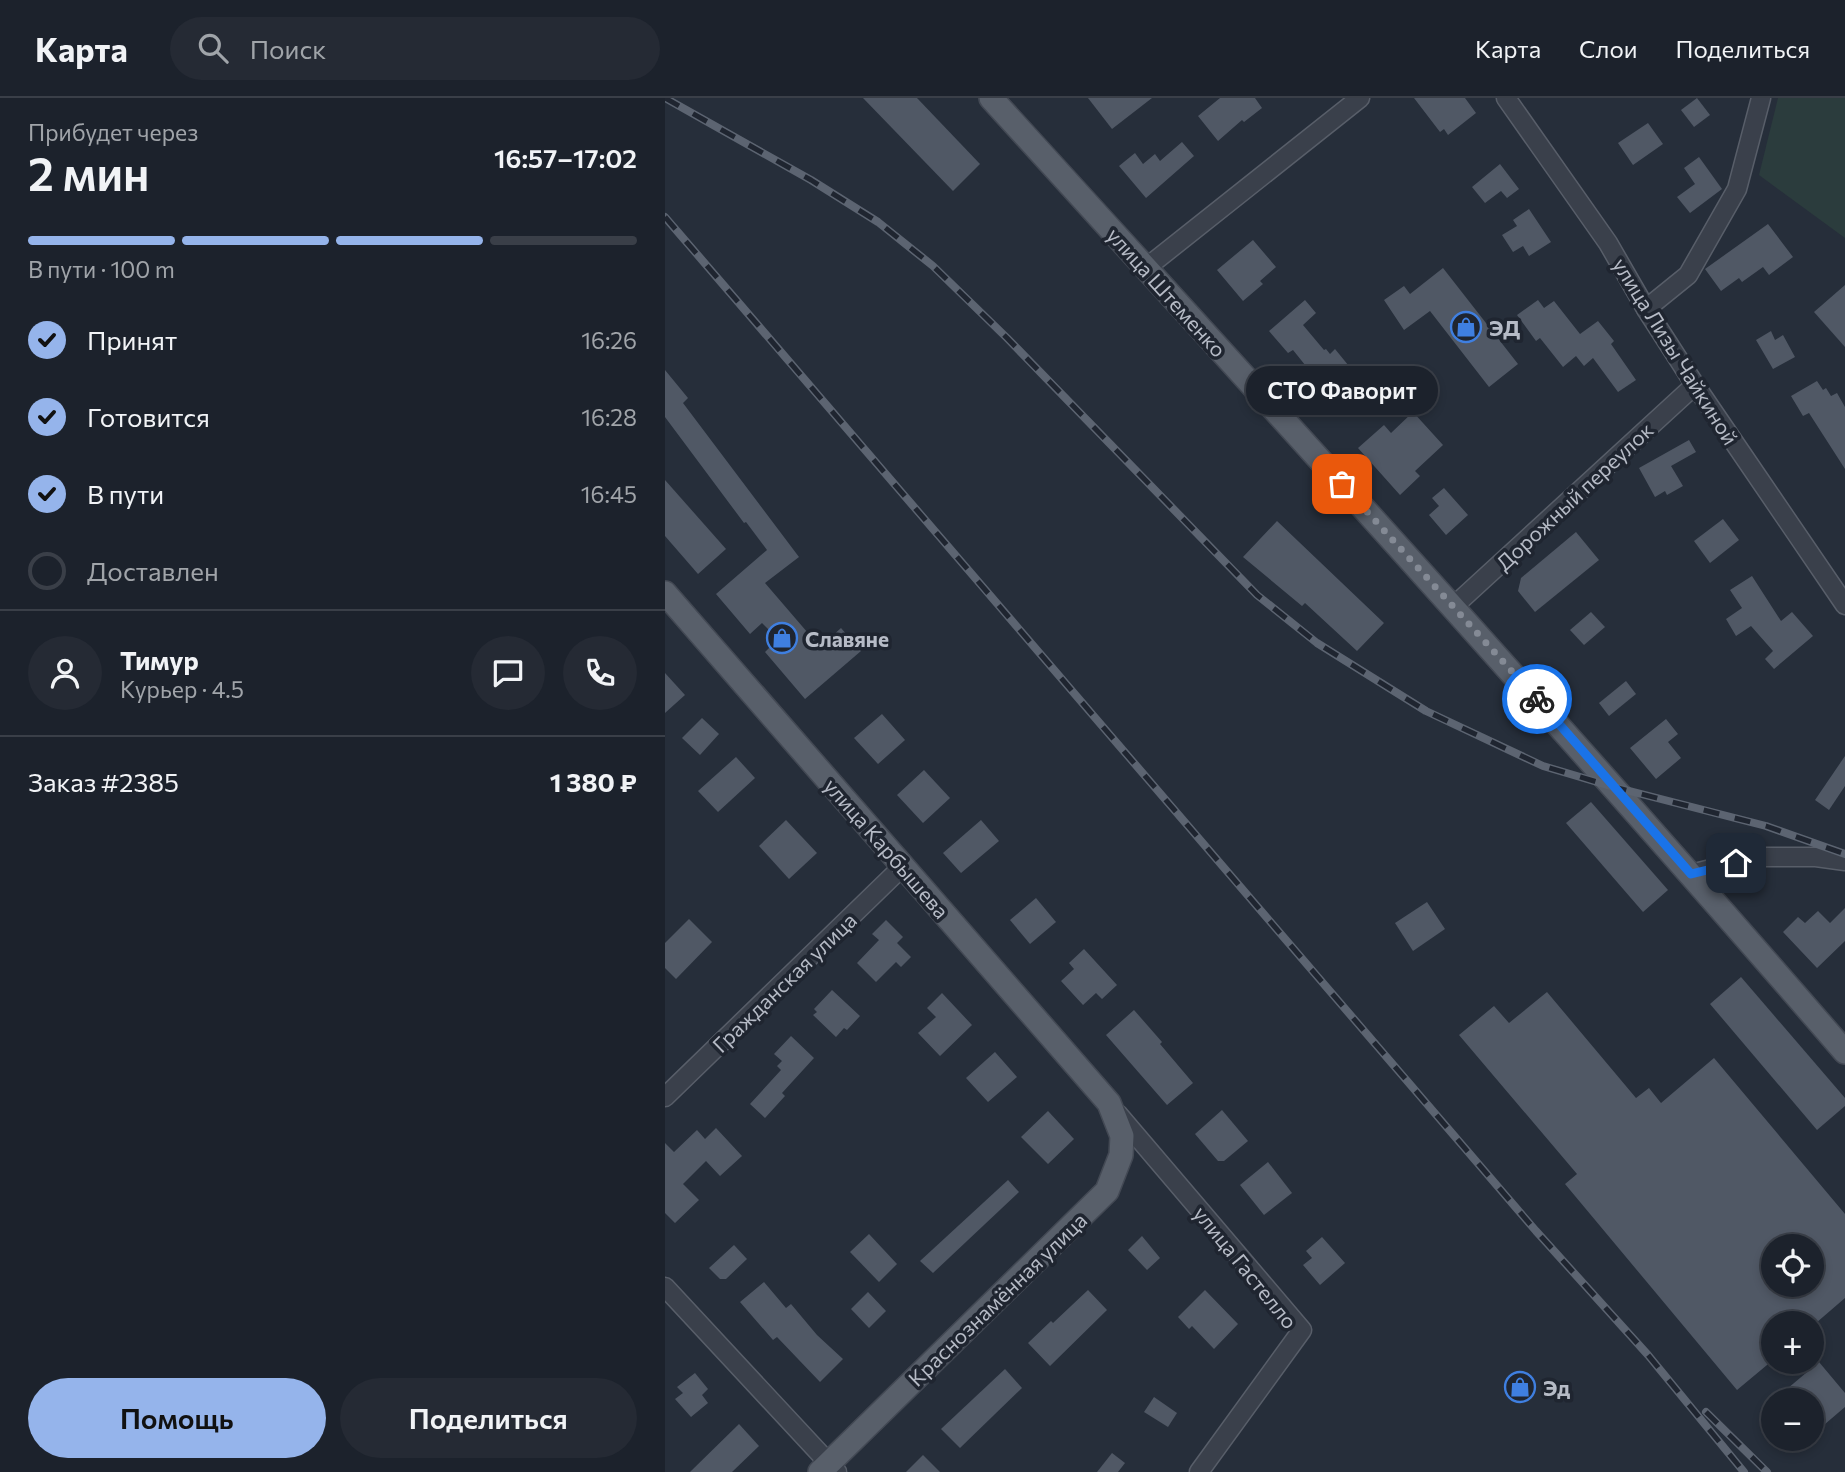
<!DOCTYPE html>
<html lang="ru">
<head>
<meta charset="utf-8">
<style>
	:root { --surface:#1c222c; --page:#252a34; --text:#f1f3f6; --muted:#a0a4a9; --line:#3a3f48; --accent:#95b4eb }
	body { margin:0; font-family:Commissioner,sans-serif; background:var(--page); color:var(--text); height:100vh; display:flex; flex-direction:column; font-size:26px; white-space:nowrap }
	* { box-sizing:border-box; margin:0 }
	p { font-size:23px; color:var(--muted) }
	.icon { flex:none; width:38px; height:38px; fill:none; stroke:currentColor; stroke-width:2; stroke-linecap:round; stroke-linejoin:round }
	.map { position:relative; flex:1; overflow:hidden }
	.sheet { display:flex; flex-direction:column; background:var(--surface); width:665px }
	.sheet>* { flex:none }
	.buttons { position:absolute; left:1096px; top:1136px; display:grid; gap:14px }
	.buttons a { display:grid; place-items:center; width:63px; height:63px; border-radius:50%; background:var(--surface); box-shadow:0 4px 10px #0003,0 0 0 2px var(--line); font-size:35px }
	.pin { position:absolute; display:grid; place-items:center; width:60px; height:60px; color:#fff; margin:-30px; border-radius:14px; box-shadow:0 4px 10px #0006 }
	.courier { position:absolute; display:grid; place-items:center; width:70px; height:70px; margin:-35px; border:5px solid #1a73e8; border-radius:50%; background:#fff; color:#222; box-shadow:0 2px 9px #0007 }
	.bubble { position:absolute; height:49px; border-radius:24px; background:var(--surface); box-shadow:0 4px 10px #0003,0 0 0 2px var(--line); font-size:23px; font-weight:600; line-height:49px; text-align:center }
	.summary em { font-style:normal; font-weight:600 }
	.summary div { display:flex; flex-direction:column-reverse }
	.summary { display:flex; align-items:center; justify-content:space-between; height:119px; padding:0 28px }
	h1 { font-size:46px; font-weight:600; line-height:52px }
	.bar { display:grid; grid-template-columns:repeat(4,1fr); gap:10px 7px; align-content:center; height:84px; padding:0 28px }
	.bar i { height:9px; border-radius:5px; background:var(--line) }
	.bar .selected { background:var(--accent) }
	.bar p { grid-column:span 4 }
	.line { display:flex; align-items:center; gap:18px; padding:0 28px; border-top:2px solid var(--line) }
	.line div { flex:1 }
	.round { display:grid; place-items:center; flex:none; width:74px; height:74px; border-radius:37px; background:var(--page) }
	ol { padding:0 28px; list-style:none }
	li { display:flex; align-items:center; gap:21px; height:77px }
	li p { margin-inline-start:auto }
	li .icon { padding:7px; border-radius:50%; background:var(--accent); color:#111; stroke-width:4 }
	li:last-child { color:var(--muted) }
	li i { width:38px; height:38px; border:4px solid var(--line); border-radius:50% }
	.cta { display:flex; gap:14px; margin-top:auto; padding:14px 28px }
	.cta a { flex:1; height:80px; border-radius:42px; background:var(--accent); color:#111; font-size:28px; font-weight:600; line-height:80px; text-align:center }
	.cta a+a { background:var(--page); color:var(--text) }
	header { display:flex; align-items:center; gap:42px; box-sizing:border-box; height:98px; padding:0 35px; background:var(--surface); border-bottom:2px solid var(--line) }
	header strong { font-size:33px }
	nav { display:flex; gap:38px; margin-inline-start:auto; font-size:24px }
	.search { width:490px; height:63px; background:var(--page); display:flex; align-items:center; gap:18px; box-sizing:border-box; padding:0 24px; border-radius:38px; color:var(--muted); font-size:26px }
	main { display:flex; flex:1; min-height:0 }
	.map>svg:first-child { display:block }
</style>
</head>
<body>
<header>
<strong>Карта</strong>
<div class="search"><svg class="icon" aria-label="search" viewBox="0 0 24 24"><circle cx="10" cy="10" r="6"/><path d="M15 15l6 6"/></svg>Поиск</div>
<nav><a>Карта</a><a>Слои</a><a>Поделиться</a></nav>
</header>
<main>
<section class="sheet">
<div class="summary"><div><h1>2 мин</h1><p>Прибудет через</p></div><em>16:57–17:02</em></div>
<div class="bar"><i class="selected"></i><i class="selected"></i><i class="selected"></i><i></i><p>В пути · 100 m</p></div>
<ol>
<li><svg class="icon" aria-label="check" viewBox="0 0 24 24"><path d="M5 12l5 5 9-10"/></svg>Принят<p>16:26</p></li>
<li><svg class="icon" aria-label="check" viewBox="0 0 24 24"><path d="M5 12l5 5 9-10"/></svg>Готовится<p>16:28</p></li>
<li><svg class="icon" aria-label="check" viewBox="0 0 24 24"><path d="M5 12l5 5 9-10"/></svg>В пути<p>16:45</p></li>
<li><i></i>Доставлен</li>
</ol>
<div class="line" style="height:126px"><a class="round"><svg class="icon" aria-label="person" viewBox="0 0 24 24"><circle cx="12" cy="8" r="4"/><path d="M4 21q1-7 8-7t8 7"/></svg></a><div><b>Тимур</b><p>Курьер · 4.5</p></div><a class="round"><svg class="icon" aria-label="chat" viewBox="0 0 24 24"><path d="M4 5h16v11H9l-5 4z"/></svg></a><a class="round"><svg class="icon" aria-label="phone" viewBox="0 0 24 24"><path d="M5 4h4l2 5-3 2q2 4 5 5l2-3 5 2v4C11 20 4 13 5 4z"/></svg></a></div>
<div class="line" style="height:91px"><div>Заказ #2385</div><b>1 380 ₽</b></div>
<div class="cta"><a>Помощь</a><a>Поделиться</a></div>
</section>
<div class="map">
<svg width="1180" height="1374" viewBox="0 0 1180 1374">
	<rect width="100%" height="100%" fill="#262e3a"/>
	<path fill="#2b3c3d" d="M 1113,0 L 1180,0 L 1180,140 L 1094,77 Z"/>
	<g fill="#505865" fill-rule="evenodd">
		<path d="M 198,0 L 252,0 L 315,66 L 288,93 Z"/>
		<path d="M 423,0 L 487,0 L 447,31 Z"/>
		<path d="M 555,0 L 590,0 L 597,10 L 579,24 L 577,22 L 553,43 L 533,18 Z"/>
		<path d="M 749,0 L 800,0 L 811,15 L 783,37 L 779,31 L 775,34 Z"/>
		<path d="M 1032,0 L 1045,17 L 1029,29 L 1016,12 Z"/>
		<path d="M 983,25 L 998,46 L 968,67 L 953,45 Z"/>
		<path d="M 517,44 L 529,58 L 481,100 L 454,68 L 470,55 L 478,66 L 490,56 L 495,63 Z"/>
		<path d="M 1034,59 L 1057,91 L 1025,115 L 1012,99 L 1030,86 L 1019,70 Z"/>
		<path d="M 835,66 L 854,91 L 842,100 L 836,93 L 820,105 L 807,89 Z"/>
		<path d="M 864,111 L 886,144 L 864,158 L 858,148 L 848,154 L 837,137 L 852,128 L 848,122 Z"/>
		<path d="M 1103,126 L 1128,159 L 1104,177 L 1098,169 L 1077,184 L 1074,180 L 1056,193 L 1040,171 Z"/>
		<path d="M 588,142 L 611,169 L 595,183 L 598,186 L 578,203 L 552,172 Z"/>
		<path d="M 778,170 L 853,266 L 824,289 L 765,213 L 739,232 L 719,202 L 739,188 L 745,196 Z"/>
		<path d="M 1180,187 L 1180,249 L 1149,214 Z"/>
		<path d="M 640,202 L 651,215 L 638,227 L 659,252 L 661,251 L 665,256 L 670,251 L 688,273 L 682,278 L 685,282 L 665,298 L 628,252 L 623,255 L 604,233 Z"/>
		<path d="M 873,202 L 879,210 L 889,203 L 915,236 L 933,223 L 949,243 L 946,246 L 971,282 L 953,294 L 928,260 L 919,268 L 911,258 L 898,269 L 875,240 L 871,243 L 852,217 Z"/>
		<path d="M 1106,233 L 1110,242 L 1118,237 L 1130,259 L 1108,271 L 1091,242 Z"/>
		<path d="M 0,272 L 23,300 L 18,305 L 134,459 L 100,485 L 155,549 L 176,530 L 196,553 L 140,601 L 100,554 L 113,541 L 97,525 L 85,536 L 51,496 L 102,452 L 81,424 L 79,425 L 0,319 Z"/>
		<path d="M 1152,283 L 1158,292 L 1161,290 L 1166,298 L 1172,295 L 1180,309 L 1180,371 L 1144,315 L 1138,318 L 1126,298 Z"/>
		<path d="M 748,314 L 778,347 L 750,373 L 755,378 L 735,397 L 693,350 L 719,327 L 726,335 Z"/>
		<path d="M 1024,342 L 1031,354 L 1006,368 L 1018,388 L 1002,397 L 1000,393 L 990,399 L 974,370 Z"/>
		<path d="M 0,382 L 61,451 L 33,476 L 0,438 Z"/>
		<path d="M 779,390 L 803,417 L 781,437 L 764,417 L 774,408 L 767,400 Z"/>
		<path d="M 1058,421 L 1074,442 L 1045,465 L 1029,443 Z"/>
		<path d="M 612,423 L 719,525 L 692,553 L 640,505 L 637,508 L 578,459 Z"/>
		<path d="M 911,434 L 934,462 L 870,514 L 853,493 L 856,480 Z"/>
		<path d="M 1087,478 L 1116,523 L 1127,514 L 1148,538 L 1109,571 L 1100,561 L 1108,553 L 1086,528 L 1071,538 L 1061,521 L 1077,510 L 1065,492 Z"/>
		<path d="M 926,514 L 940,529 L 919,547 L 905,532 Z"/>
		<path d="M 0,575 L 20,597 L 0,615 Z"/>
		<path d="M 961,583 L 971,596 L 944,618 L 934,605 Z"/>
		<path d="M 217,616 L 240,642 L 213,666 L 189,640 Z"/>
		<path d="M 37,620 L 54,636 L 35,657 L 17,640 Z"/>
		<path d="M 1001,621 L 1013,636 L 1003,644 L 1016,660 L 991,681 L 965,650 Z"/>
		<path d="M 1180,658 L 1180,688 L 1164,712 L 1150,702 Z"/>
		<path d="M 71,659 L 90,680 L 53,714 L 33,693 Z"/>
		<path d="M 259,672 L 285,700 L 258,725 L 232,697 Z"/>
		<path d="M 926,704 L 1003,792 L 978,814 L 901,725 Z"/>
		<path d="M 121,722 L 152,755 L 124,781 L 94,748 Z"/>
		<path d="M 316,722 L 334,743 L 296,775 L 278,755 Z"/>
		<path d="M 371,800 L 391,824 L 365,846 L 345,822 Z"/>
		<path d="M 762,804 L 780,831 L 748,853 L 730,825 Z"/>
		<path d="M 1180,810 L 1180,843 L 1152,870 L 1118,834 L 1133,819 L 1140,825 L 1153,813 L 1165,825 Z"/>
		<path d="M 24,821 L 47,844 L 11,881 L 0,870 L 0,845 Z"/>
		<path d="M 221,822 L 238,839 L 232,845 L 246,859 L 236,869 L 231,864 L 211,884 L 192,865 L 214,842 L 207,836 Z"/>
		<path d="M 419,851 L 452,887 L 437,901 L 431,895 L 418,907 L 396,883 L 409,871 L 404,865 Z"/>
		<path d="M 1076,879 L 1180,1000 L 1180,1008 L 1152,1032 L 1045,906 Z"/>
		<path d="M 167,892 L 195,918 L 182,932 L 179,930 L 171,939 L 148,917 L 152,914 L 149,911 Z"/>
		<path d="M 882,894 L 971,1000 L 984,990 L 996,1005 L 1049,960 L 1180,1116 L 1180,1200 L 1151,1225 L 1108,1225 L 1108,1262 L 1072,1292 L 900,1086 L 912,1076 L 794,937 L 829,908 L 844,925 ZM 1108,1148 L 1146,1148 L 1146,1186 L 1108,1186 Z"/>
		<path d="M 277,895 L 307,927 L 275,958 L 253,935 L 271,919 L 262,910 Z"/>
		<path d="M 469,912 L 497,944 L 495,946 L 528,985 L 502,1007 L 441,937 Z"/>
		<path d="M 126,938 L 149,960 L 117,995 L 120,998 L 100,1020 L 85,1006 L 116,972 L 112,968 L 117,963 L 109,956 Z"/>
		<path d="M 330,954 L 352,979 L 323,1004 L 301,980 Z"/>
		<path d="M 557,1012 L 583,1043 L 559,1063 L 553,1063 L 530,1036 Z"/>
		<path d="M 383,1013 L 409,1041 L 383,1066 L 356,1039 Z"/>
		<path d="M 51,1030 L 77,1058 L 55,1078 L 41,1063 L 18,1086 L 34,1102 L 10,1125 L 0,1115 L 0,1045 L 9,1054 L 32,1032 L 40,1041 Z"/>
		<path d="M 603,1064 L 627,1095 L 599,1117 L 575,1087 Z"/>
		<path d="M 343,1082 L 354,1094 L 268,1175 L 255,1163 Z"/>
		<path d="M 204,1136 L 232,1166 L 214,1184 L 185,1154 Z"/>
		<path d="M 477,1138 L 495,1160 L 482,1172 L 463,1152 Z"/>
		<path d="M 657,1139 L 680,1165 L 655,1187 L 638,1167 L 647,1160 L 641,1153 Z"/>
		<path d="M 69,1147 L 82,1161 L 61,1181 L 55,1181 L 44,1170 Z"/>
		<path d="M 99,1184 L 121,1210 L 126,1206 L 152,1237 L 178,1261 L 155,1284 L 112,1239 L 108,1242 L 75,1204 Z"/>
		<path d="M 423,1192 L 442,1212 L 385,1268 L 363,1245 L 386,1223 L 388,1225 Z"/>
		<path d="M 540,1192 L 573,1226 L 549,1251 L 527,1228 L 524,1231 L 513,1219 Z"/>
		<path d="M 203,1194 L 221,1213 L 204,1230 L 186,1211 Z"/>
		<path d="M 1154,1264 L 1180,1295 L 1180,1309 L 1146,1338 L 1146,1302 L 1109,1302 Z"/>
		<path d="M 340,1271 L 357,1290 L 295,1350 L 276,1331 Z"/>
		<path d="M 30,1275 L 43,1291 L 37,1297 L 43,1305 L 26,1319 L 10,1301 L 18,1295 L 12,1289 Z"/>
		<path d="M 489,1299 L 512,1315 L 503,1329 L 479,1314 Z"/>
		<path d="M 74,1326 L 94,1348 L 67,1374 L 25,1374 Z"/>
		<path d="M 447,1355 L 460,1365 L 453,1374 L 432,1374 Z"/>
		<path d="M 258,1357 L 275,1374 L 241,1374 Z"/>
	</g>
	<g fill="none" stroke-linecap="round" stroke-linejoin="round">
		<g stroke="#585e69" stroke-width="21">
			<g id="minor">
				<path d="M 841,0 L 943,145 L 981,211 L 1030,287 L 1180,507"/>
				<path d="M 481,170 L 695,0"/>
				<path d="M 981,211 L 1023,177 L 1072,91 L 1096,0"/>
				<path d="M 789,508 L 1030,287"/>
				<path d="M 1026,776 L 1094,759 L 1151,759 L 1180,763"/>
				<path d="M 0,999 L 237,769"/>
				<path d="M 453,1016 L 637,1232 L 534,1374"/>
				<path d="M 0,1189 L 172,1374"/>
			</g>
		</g>
		<g stroke="#434954" stroke-width="26">
			<g id="major">
				<path d="M 326,0 C 613,315 901,631 1180,954"/>
				<path d="M 0,495 L 444,1005 L 457,1038 L 456,1057 L 442,1093 L 155,1374"/>
			</g>
		</g>
		<use href="#minor" stroke="#3a404b" stroke-width="18"/>
		<use href="#major" stroke="#585f6a" stroke-width="23"/>
		<g stroke="#5c6471" stroke-width="8">
			<g id="rail">
				<path d="M 0,0 L 146,82 L 213,124 L 268,168 L 342,240 L 592,497 L 652,545 L 761,613 L 878,668 L 949,689 L 1101,728 L 1180,756"/>
				<path d="M 0,119 L 871,1133 L 983,1257 L 1079,1374"/>
				<path d="M 1041,1314 L 1102,1374"/>
			</g>
		</g>
		<use href="#rail" stroke="#1f2530" stroke-width="5" stroke-dasharray="16" stroke-linecap="butt"/>
	</g>
	<g fill="none" stroke-linecap="round" stroke-linejoin="round">
		<path stroke="#848a95" stroke-width="7" stroke-dasharray="0 12.6" d="M 677,386 L 872,601"/>
		<path stroke="#1a73e8" stroke-width="9" d="M 872,601 L 1026,776 L 1071,765"/>
	</g>
	<defs>
		<g id="shop-ring" transform="scale(1.575)"><circle r="9.5" fill="#1f2530" stroke="#3f7fe0" stroke-width="1.5"/><path d="M-5-2.5h2.3a2.7 3.5 0 0 1 5.4 0H5L5.5 6h-11ZM-1.5-2.5h3a1.5 2.3 0 0 0-3 0Z" fill="#3f7fe0"/></g>
	</defs>
	<g fill-rule="evenodd">
		<use href="#shop-ring" x="801" y="229"/>
		<use href="#shop-ring" x="117" y="540"/>
		<use href="#shop-ring" x="855" y="1289"/>
	</g>
	<g text-anchor="middle" dominant-baseline="central" stroke-width="7" stroke-linejoin="round" paint-order="stroke">
		<g font-size="21" fill="#b6bbc6" stroke="#1f2530">
			<text transform="translate(502 194) rotate(48)">улица Штеменко</text>
			<text transform="translate(1011 253) rotate(58)">улица Лизы Чайкиной</text>
			<text transform="translate(909 398) rotate(-43)">Дорожный переулок</text>
			<text transform="translate(222 750) rotate(49)">улица Карбышева</text>
			<text transform="translate(119 884) rotate(-44)">Гражданская улица</text>
			<text transform="translate(581 1169) rotate(51)">улица Гастелло</text>
			<text transform="translate(332 1201) rotate(-44)">Краснознамённая улица</text>
		</g>
		<g font-size="21" font-weight="bold" fill="#b6bbc6" stroke="#1f2530" text-anchor="start">
			<text x="824" y="229">ЭД</text>
			<text x="140" y="540">Славяне</text>
			<text x="878" y="1289">Эд</text>
		</g>
	</g>
</svg>
<div class="buttons">
<a><svg class="icon" aria-label="locate" viewBox="0 0 24 24"><circle cx="12" cy="12" r="6"/><path d="M12 2v4M12 18v4M2 12h4M18 12h4"/></svg></a>
<a>+</a>
<a>−</a>
</div>
<div class="pin" style="left:677px;top:386px;background:#ea580c"><svg class="icon" aria-label="bag" viewBox="0 0 24 24"><path d="M5 8h14l-1 12H6zM9 8a3 3 0 0 1 6 0"/></svg></div>
<div class="pin" style="left:1071px;top:765px;background:#1f2937"><svg class="icon" aria-label="home" viewBox="0 0 24 24"><path d="M3 11l9-7 9 7M6 9v11h12V9"/></svg></div>
<div class="courier" style="left:872px;top:601px"><svg class="icon" aria-label="bike" viewBox="0 0 24 24"><circle cx="6" cy="16" r="4"/><circle cx="18" cy="16" r="4"/><path d="M6 16l4-8h5l3 8M10 8l3 8H6M13 5h3"/></svg></div>
<div class="bubble" style="left:581px;top:268px;width:192px">СТО Фаворит</div>
</div>
</main>
</body>
</html>
